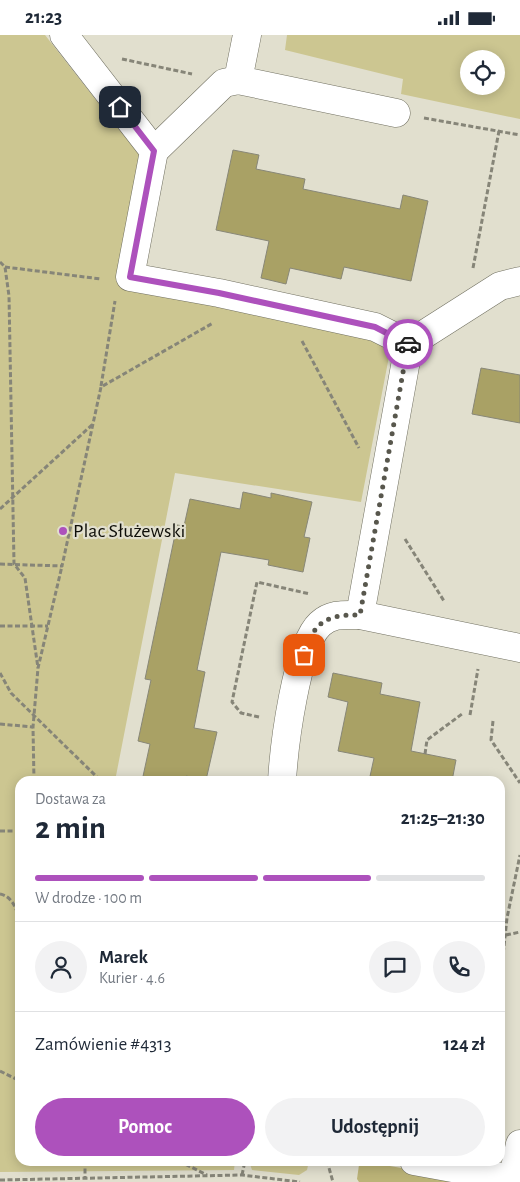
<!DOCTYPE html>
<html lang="pl">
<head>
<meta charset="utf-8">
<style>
	:root { --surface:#fff; --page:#f2f2f3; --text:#1f2937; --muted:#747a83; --line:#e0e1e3; --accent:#ad51bc }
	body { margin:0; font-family:"Alegreya Sans",sans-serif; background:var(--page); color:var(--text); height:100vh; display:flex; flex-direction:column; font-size:19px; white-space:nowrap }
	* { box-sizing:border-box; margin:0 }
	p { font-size:16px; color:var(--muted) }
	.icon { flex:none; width:28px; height:28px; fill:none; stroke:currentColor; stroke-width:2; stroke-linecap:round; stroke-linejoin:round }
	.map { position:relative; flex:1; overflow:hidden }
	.details { position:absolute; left:15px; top:741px; width:490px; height:390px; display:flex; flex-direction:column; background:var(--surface); border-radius:15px; box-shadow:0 2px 12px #0003 }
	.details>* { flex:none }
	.tools { position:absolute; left:460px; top:15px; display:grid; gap:10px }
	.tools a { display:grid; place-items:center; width:45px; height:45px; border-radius:50%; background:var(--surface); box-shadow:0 2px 12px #0003; font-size:25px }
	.pin { position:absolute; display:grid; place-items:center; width:42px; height:42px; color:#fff; margin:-21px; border-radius:10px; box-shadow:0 2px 8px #0006 }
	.courier { position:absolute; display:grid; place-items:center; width:50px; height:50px; margin:-25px; border:4px solid #ad51bc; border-radius:50%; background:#fff; color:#222; box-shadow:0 1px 6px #0007 }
	.overview em { font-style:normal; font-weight:600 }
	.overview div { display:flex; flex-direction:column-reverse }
	.overview { display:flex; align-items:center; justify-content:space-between; height:85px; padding:0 20px }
	h1 { font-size:32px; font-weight:600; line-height:38px }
	.bar { display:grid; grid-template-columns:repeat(4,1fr); gap:8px 5px; align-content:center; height:60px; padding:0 20px }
	.bar i { height:6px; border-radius:4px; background:var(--line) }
	.bar .on { background:var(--accent) }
	.bar p { grid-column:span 4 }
	.line { display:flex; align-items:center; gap:12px; padding:0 20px; border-top:1px solid var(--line) }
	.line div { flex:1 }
	.round { display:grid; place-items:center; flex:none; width:52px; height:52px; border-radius:26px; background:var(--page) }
	.action { display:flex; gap:10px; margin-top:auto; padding:10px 20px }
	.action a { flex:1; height:58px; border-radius:30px; background:var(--accent); color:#fff; font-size:20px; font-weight:600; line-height:58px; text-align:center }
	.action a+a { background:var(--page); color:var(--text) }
	.status { display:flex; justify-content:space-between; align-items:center; height:35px; padding:0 25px; background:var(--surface); direction:ltr }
	.status svg { height:14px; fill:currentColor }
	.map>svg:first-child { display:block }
</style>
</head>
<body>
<div class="status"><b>21:23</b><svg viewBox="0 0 49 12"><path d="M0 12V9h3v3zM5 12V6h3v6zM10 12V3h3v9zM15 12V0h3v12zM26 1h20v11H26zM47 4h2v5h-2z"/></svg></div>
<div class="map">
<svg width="520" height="1147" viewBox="0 0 520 1147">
	<rect width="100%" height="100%" fill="#e1dfce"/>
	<g fill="#ccc691" fill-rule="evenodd">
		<path d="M 0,0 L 45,0 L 140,121 L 120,250 L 392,306 L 361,467 L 175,438 L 115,746 L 20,746 L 20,1126 L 235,1126 L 234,1135 L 0,1137 Z"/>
		<path d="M 287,0 L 520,0 L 520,84 L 401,59 L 403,44 L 285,15 ZM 469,24 L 496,24 L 496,51 L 469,51 Z"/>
		<path d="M 249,1126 L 309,1126 L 307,1135 L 299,1140 L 252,1135 Z"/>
	</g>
	<path fill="#bbb377" d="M 366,1127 L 461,1143 L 460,1147 L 359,1147 L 357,1144 L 359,1130 Z"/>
	<g fill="#a9a165" stroke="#888777">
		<path d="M 233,115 L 259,120 L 256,134 L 305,144 L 303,154 L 400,174 L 403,160 L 428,166 L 411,246 L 344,232 L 341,244 L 290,233 L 286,249 L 261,243 L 269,206 L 216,195 Z"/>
		<path d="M 481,333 L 520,340 L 520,388 L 472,379 Z"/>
		<path d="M 243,457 L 271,463 L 271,458 L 312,467 L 304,502 L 310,503 L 303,537 L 268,530 L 269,525 L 221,517 L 197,635 L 205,637 L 194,693 L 217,697 L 206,745 L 186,741 L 185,746 L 142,746 L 150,709 L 138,706 L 151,645 L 145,644 L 177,490 L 184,491 L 190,464 L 240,474 Z"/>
		<path d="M 333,638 L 382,648 L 380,659 L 420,667 L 411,716 L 456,725 L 452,746 L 369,746 L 374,723 L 338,716 L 348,667 L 328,662 Z"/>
	</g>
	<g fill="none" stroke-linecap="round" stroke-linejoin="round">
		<g stroke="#717061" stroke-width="29">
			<g id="street">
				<path d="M 64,0 L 154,116 L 130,242 L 219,258 L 375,292 L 409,309"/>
				<path d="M 238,45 L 396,78"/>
				<path d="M 154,116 L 224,48 L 238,45 L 247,0"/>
				<path d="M 360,580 L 409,309 L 500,251 L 520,246"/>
				<path d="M 282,746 C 284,712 296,611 320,589 C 332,578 345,580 360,580 L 520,613"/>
				<path d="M 414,1126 L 513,1144"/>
				<path d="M 512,1147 L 520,1109"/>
			</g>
		</g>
		<g stroke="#868578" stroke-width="3" stroke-dasharray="5 2.5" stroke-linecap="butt">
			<path d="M 122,24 L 192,39"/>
			<path d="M 424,83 L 520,100"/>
			<path d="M 0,227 L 5,232 L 9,261 L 14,529 L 25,543 L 38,633"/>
			<path d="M 5,232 L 101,244"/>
			<path d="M 473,233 L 499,96"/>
			<path d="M 302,306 L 359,413"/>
			<path d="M 101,351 L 115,266"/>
			<path d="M 0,474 L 93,389"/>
			<path d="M 405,504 L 444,566"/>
			<path d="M 0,529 L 62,531 L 101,352 L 213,288"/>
			<path d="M 0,591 L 48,591"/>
			<path d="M 0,638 L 11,658 L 101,746"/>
			<path d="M 470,680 L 478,634"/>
			<path d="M 259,682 L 241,678 L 232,667 L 257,547 L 310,559"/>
			<path d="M 493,686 L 491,705 L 520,748"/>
			<path d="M 0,689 L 33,692"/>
			<path d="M 425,719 L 427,705 L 462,679"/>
			<path d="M 34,746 L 33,692 L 38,633 L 62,531"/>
			<path d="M 0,796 L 20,796"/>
			<path d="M 0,859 C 15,862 19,880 20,894"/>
			<path d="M 506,900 L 520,897"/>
			<path d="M 500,948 L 507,883 L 520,820"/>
			<path d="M 0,1036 L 20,1046"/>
			<path d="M 85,1126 L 85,1143"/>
			<path d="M 179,1126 L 207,1140"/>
			<path d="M 327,1126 L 333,1147"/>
			<path d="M 242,1140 L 245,1126"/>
			<path d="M 0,1145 L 242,1140 L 300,1147"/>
		</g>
		<use href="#street" stroke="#fff" stroke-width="28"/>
	</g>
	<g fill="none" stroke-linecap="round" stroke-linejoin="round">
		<path stroke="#58574d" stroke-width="5" stroke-dasharray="0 9" d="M 304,620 C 313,587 327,579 360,580 L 408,309"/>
		<path stroke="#ad51bc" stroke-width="6" d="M 120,72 L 154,116 L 130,242 L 219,258 L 375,292 L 408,309"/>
	</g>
	<circle fill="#ad51bc" stroke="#e1dfce" stroke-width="2" cx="63" cy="496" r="5"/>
	<g text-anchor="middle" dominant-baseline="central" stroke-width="4.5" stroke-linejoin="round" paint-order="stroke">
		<g font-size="20" fill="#0e0e08" stroke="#e1dfce" text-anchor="start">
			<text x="73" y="496">Plac Służewski</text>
		</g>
	</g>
</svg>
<div class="tools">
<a><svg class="icon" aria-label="locate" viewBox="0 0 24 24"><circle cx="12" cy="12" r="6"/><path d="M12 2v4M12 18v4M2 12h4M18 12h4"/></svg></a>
</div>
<div class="pin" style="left:304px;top:620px;background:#ea580c"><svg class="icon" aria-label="bag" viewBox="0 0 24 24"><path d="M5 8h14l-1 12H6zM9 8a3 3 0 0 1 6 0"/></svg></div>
<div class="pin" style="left:120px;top:72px;background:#1f2937"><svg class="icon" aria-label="home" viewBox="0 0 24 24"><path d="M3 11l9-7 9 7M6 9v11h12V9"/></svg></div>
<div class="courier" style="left:408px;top:309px"><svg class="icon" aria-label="car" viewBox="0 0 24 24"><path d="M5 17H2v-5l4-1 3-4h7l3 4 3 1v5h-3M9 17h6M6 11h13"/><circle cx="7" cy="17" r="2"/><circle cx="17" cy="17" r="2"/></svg></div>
<section class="details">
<div class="overview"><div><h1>2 min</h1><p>Dostawa za</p></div><em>21:25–21:30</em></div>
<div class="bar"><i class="on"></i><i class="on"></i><i class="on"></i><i></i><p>W drodze · 100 m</p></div>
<div class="line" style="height:90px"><a class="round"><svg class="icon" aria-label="person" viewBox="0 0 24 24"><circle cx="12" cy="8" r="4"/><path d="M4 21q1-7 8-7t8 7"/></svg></a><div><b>Marek</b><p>Kurier · 4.6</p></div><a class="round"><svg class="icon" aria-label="chat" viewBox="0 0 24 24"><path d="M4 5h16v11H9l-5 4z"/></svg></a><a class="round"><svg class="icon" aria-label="phone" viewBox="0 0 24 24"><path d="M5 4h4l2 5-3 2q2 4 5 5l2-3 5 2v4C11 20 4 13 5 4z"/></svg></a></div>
<div class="line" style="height:65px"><div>Zamówienie #4313</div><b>124 zł</b></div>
<div class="action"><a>Pomoc</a><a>Udostępnij</a></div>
</section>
</div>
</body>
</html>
